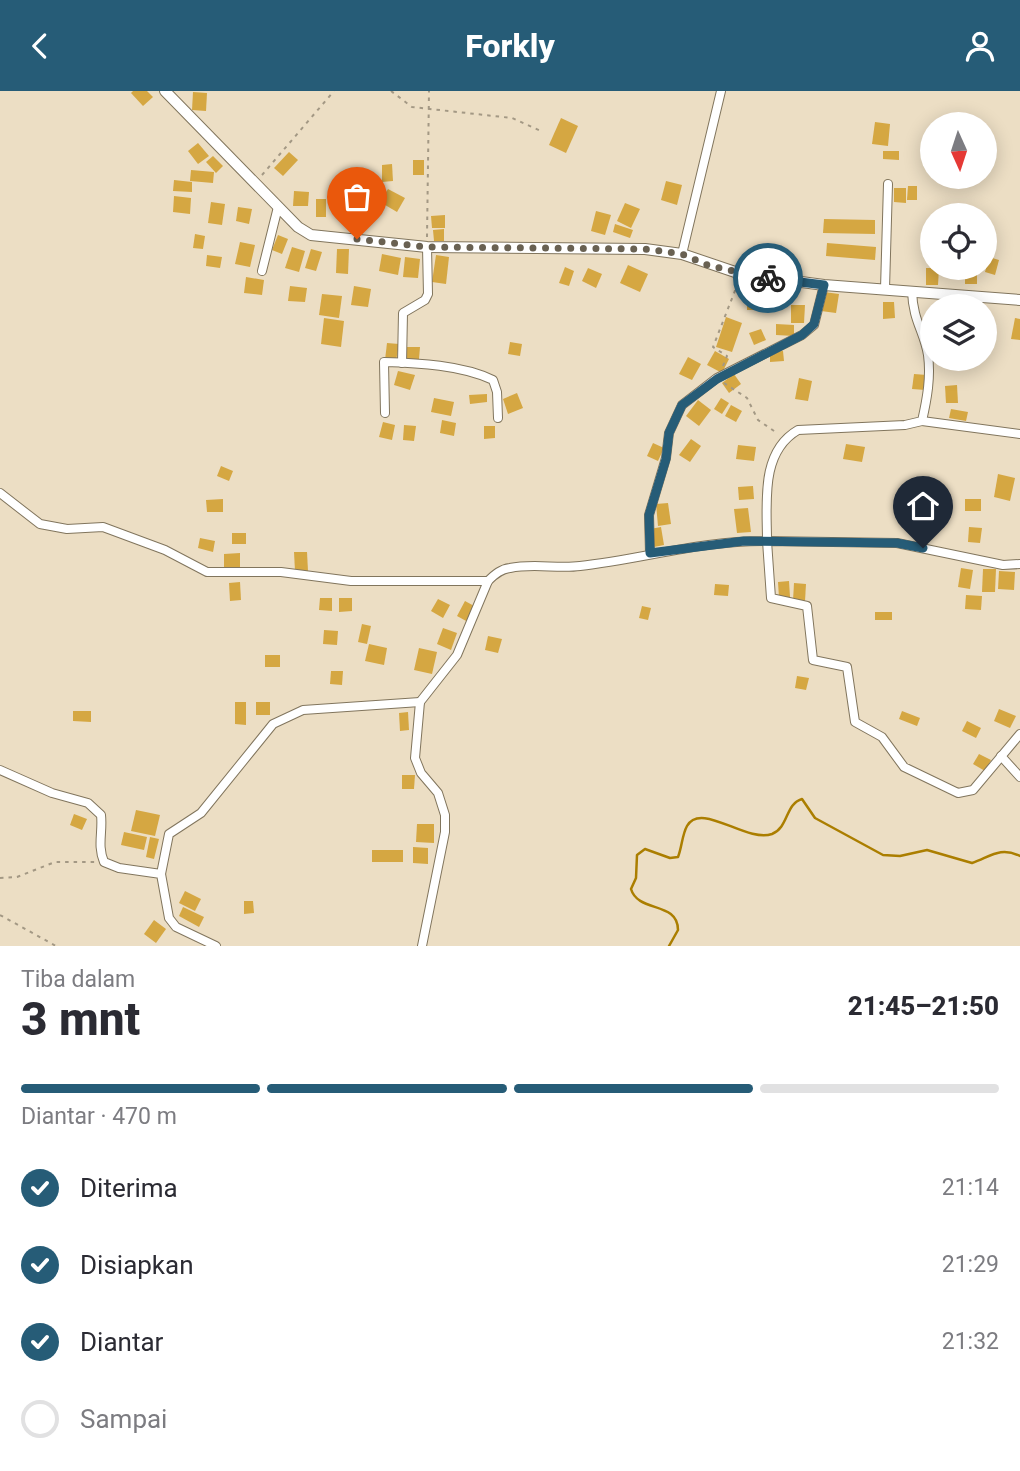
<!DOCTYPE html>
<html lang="id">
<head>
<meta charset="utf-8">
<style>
	:root { --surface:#fff; --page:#f2f2f3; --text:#2b2b33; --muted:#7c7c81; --line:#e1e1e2; --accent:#265c77 }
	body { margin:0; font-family:Roboto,sans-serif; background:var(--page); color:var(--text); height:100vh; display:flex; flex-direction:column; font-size:26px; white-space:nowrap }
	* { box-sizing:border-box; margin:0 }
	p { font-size:23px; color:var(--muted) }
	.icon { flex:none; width:38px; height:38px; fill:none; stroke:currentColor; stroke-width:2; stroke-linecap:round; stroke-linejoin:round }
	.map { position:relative; height:855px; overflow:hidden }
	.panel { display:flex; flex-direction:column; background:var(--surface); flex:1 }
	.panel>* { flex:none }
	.needle { width:46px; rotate:177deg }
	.tools { position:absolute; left:920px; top:21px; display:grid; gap:14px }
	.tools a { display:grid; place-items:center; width:77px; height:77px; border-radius:50%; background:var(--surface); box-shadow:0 4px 18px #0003; font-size:35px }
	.pin { position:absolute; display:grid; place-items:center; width:60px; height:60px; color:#fff; margin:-72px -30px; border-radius:50% 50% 50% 0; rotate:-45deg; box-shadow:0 0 7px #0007 }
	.pin .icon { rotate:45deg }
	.courier { position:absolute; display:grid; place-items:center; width:70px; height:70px; margin:-35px; border:5px solid #265c77; border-radius:50%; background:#fff; color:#222; box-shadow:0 2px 9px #0007 }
	.headline em { font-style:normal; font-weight:800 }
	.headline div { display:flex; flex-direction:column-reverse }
	.headline { display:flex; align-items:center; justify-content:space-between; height:119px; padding:0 21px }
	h1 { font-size:46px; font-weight:800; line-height:52px }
	.bar { display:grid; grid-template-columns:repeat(4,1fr); gap:10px 7px; align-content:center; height:84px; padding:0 21px }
	.bar i { height:9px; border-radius:5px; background:var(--line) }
	.bar .selected { background:var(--accent) }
	.bar p { grid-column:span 4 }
	ol { padding:0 21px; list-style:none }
	li { display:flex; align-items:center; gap:21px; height:77px }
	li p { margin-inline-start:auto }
	li .icon { padding:7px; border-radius:50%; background:var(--accent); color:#fff; stroke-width:4 }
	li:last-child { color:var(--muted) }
	li i { width:38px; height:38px; border:4px solid var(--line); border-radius:50% }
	header { display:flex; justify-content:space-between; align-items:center; height:91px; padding:0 21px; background:var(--accent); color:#fff; font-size:32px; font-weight:800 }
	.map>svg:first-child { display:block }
</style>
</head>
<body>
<header><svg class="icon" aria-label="back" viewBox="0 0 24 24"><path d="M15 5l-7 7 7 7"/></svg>Forkly<svg class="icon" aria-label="person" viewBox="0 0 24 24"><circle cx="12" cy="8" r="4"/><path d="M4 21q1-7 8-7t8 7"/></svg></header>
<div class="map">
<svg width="1020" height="855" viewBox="0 0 1020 855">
	<rect width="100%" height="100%" fill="#ecdec4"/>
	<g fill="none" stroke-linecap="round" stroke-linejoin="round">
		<path stroke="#ab7e00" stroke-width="2.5" d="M 669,855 L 678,839 C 678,810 638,822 631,798 L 636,787 L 637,764 L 645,758 L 670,767 L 678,766 C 682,756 682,744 687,735 C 701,710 746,752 772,743 C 789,736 785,713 802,708 L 815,727 L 883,764 L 900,765 L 927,759 L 972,772 C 990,766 1000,755 1020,765"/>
	</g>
	<g fill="#d5a742">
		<path d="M 133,0 L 147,0 L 153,6 L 143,15 L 131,2 Z"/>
		<path d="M 193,1 L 207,2 L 206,20 L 192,19 Z"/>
		<path d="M 561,27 L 578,35 L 566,62 L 549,54 Z"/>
		<path d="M 875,31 L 890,33 L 888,55 L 872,53 Z"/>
		<path d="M 198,52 L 209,65 L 198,73 L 188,60 Z"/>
		<path d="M 883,60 L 899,60 L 899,69 L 883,68 Z"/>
		<path d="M 289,61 L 298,69 L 283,85 L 274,77 Z"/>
		<path d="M 213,65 L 223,75 L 216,82 L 206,71 Z"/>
		<rect x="413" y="69" width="11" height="15"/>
		<path d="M 392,73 L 393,90 L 382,91 L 382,74 Z"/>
		<path d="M 191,79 L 214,81 L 213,92 L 190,90 Z"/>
		<path d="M 174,89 L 192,91 L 192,101 L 173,100 Z"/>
		<path d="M 666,90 L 682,94 L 677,114 L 661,109 Z"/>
		<path d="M 908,95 L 917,95 L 917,109 L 907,109 Z"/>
		<path d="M 894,97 L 906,97 L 906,112 L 894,111 Z"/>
		<path d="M 388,98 L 405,107 L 397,121 L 380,111 Z"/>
		<path d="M 294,100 L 309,101 L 308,115 L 293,115 Z"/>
		<path d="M 174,105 L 191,107 L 190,123 L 173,121 Z"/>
		<rect x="316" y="108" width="10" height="18"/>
		<path d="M 211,111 L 225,113 L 222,134 L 208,132 Z"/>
		<path d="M 625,112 L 640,118 L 631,137 L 617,130 Z"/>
		<path d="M 238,116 L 252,118 L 249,133 L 236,130 Z"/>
		<path d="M 596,120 L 611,124 L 605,144 L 591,140 Z"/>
		<path d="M 445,124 L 445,137 L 432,137 L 431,125 Z"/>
		<path d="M 824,128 L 875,129 L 875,143 L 823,142 Z"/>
		<path d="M 615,133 L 633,139 L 630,147 L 613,141 Z"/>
		<path d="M 444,138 L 444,150 L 434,150 L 433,139 Z"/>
		<path d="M 195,143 L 205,145 L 203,158 L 193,157 Z"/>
		<path d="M 278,144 L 288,148 L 282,163 L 272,159 Z"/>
		<path d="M 240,151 L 255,154 L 250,176 L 235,173 Z"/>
		<path d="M 827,152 L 876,156 L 875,169 L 826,165 Z"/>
		<path d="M 292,156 L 305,160 L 299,181 L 285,177 Z"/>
		<path d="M 311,158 L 322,161 L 316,180 L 305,177 Z"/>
		<path d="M 337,158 L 349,158 L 348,183 L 336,182 Z"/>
		<path d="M 382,163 L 401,167 L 398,184 L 379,180 Z"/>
		<path d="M 207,164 L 222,166 L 220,177 L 206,175 Z"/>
		<path d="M 436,164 L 449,166 L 446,193 L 432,191 Z"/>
		<path d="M 405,166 L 420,168 L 418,187 L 403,186 Z"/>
		<path d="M 989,166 L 999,169 L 995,184 L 985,181 Z"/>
		<path d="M 628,174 L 648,183 L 640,201 L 620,192 Z"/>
		<path d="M 565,176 L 574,180 L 569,195 L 559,192 Z"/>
		<path d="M 588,177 L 602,183 L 596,197 L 582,190 Z"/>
		<path d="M 926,177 L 939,177 L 938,194 L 926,194 Z"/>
		<rect x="965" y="178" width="12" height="15"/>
		<path d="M 246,186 L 264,189 L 262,204 L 244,202 Z"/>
		<path d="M 760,194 L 760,219 L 747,219 L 747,195 Z"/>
		<path d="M 290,195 L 307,197 L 305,211 L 288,210 Z"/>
		<path d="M 354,195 L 371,198 L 368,216 L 351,214 Z"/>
		<path d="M 824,201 L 839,203 L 836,222 L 821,220 Z"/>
		<path d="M 322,203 L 342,205 L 339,227 L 319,224 Z"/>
		<path d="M 883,211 L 894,211 L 895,227 L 883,228 Z"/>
		<path d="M 791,214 L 805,214 L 804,232 L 791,232 Z"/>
		<path d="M 726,226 L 742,232 L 732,261 L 716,256 Z"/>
		<path d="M 324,227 L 344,230 L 341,256 L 321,253 Z"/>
		<path d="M 1015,227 L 1020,228 L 1020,249 L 1011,248 Z"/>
		<path d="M 776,233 L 794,234 L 794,245 L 776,244 Z"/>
		<path d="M 761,238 L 766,249 L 754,254 L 749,242 Z"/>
		<path d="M 510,251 L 522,253 L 520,265 L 508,263 Z"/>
		<path d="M 387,252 L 399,253 L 396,270 L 385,269 Z"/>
		<path d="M 406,256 L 420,256 L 419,268 L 405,268 Z"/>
		<path d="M 715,260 L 729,268 L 722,282 L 707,274 Z"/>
		<path d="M 783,260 L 784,270 L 770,271 L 770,261 Z"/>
		<path d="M 688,266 L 701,273 L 692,289 L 679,283 Z"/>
		<path d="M 398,280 L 415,284 L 410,299 L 394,294 Z"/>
		<path d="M 734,283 L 741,293 L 729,302 L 722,292 Z"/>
		<path d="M 914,283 L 927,284 L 925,299 L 912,298 Z"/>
		<path d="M 799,287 L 812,290 L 808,310 L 795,308 Z"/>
		<path d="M 957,294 L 958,312 L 946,312 L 945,295 Z"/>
		<path d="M 517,302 L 523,317 L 508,323 L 503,308 Z"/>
		<path d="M 487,303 L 487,311 L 470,313 L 469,304 Z"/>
		<path d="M 434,307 L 454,311 L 451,325 L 431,321 Z"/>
		<path d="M 721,307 L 729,312 L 722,323 L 714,318 Z"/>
		<path d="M 698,309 L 711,319 L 699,335 L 686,325 Z"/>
		<path d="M 731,314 L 742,320 L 736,331 L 725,325 Z"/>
		<path d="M 951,318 L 968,321 L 966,330 L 949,327 Z"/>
		<path d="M 442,329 L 456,332 L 454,345 L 440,342 Z"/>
		<path d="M 383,331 L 395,334 L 392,349 L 379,346 Z"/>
		<path d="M 404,334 L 416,335 L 414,350 L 403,349 Z"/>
		<path d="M 484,335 L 495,335 L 495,347 L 484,348 Z"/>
		<path d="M 691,348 L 701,355 L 690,371 L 679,364 Z"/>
		<path d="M 653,352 L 664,357 L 658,370 L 647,365 Z"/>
		<path d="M 846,353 L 865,356 L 862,371 L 843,368 Z"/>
		<path d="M 738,354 L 756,356 L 754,370 L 736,368 Z"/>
		<path d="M 221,375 L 233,380 L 229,390 L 217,385 Z"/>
		<path d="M 998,383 L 1015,387 L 1010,410 L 994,406 Z"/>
		<path d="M 753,395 L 754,408 L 739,409 L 738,396 Z"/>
		<path d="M 223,408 L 223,421 L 207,421 L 206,409 Z"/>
		<rect x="965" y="408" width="16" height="12"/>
		<path d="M 668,412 L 671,433 L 658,435 L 656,413 Z"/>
		<path d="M 927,415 L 939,415 L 938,431 L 926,430 Z"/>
		<path d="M 748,417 L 751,441 L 737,442 L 734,418 Z"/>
		<path d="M 661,436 L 664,454 L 654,456 L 650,438 Z"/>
		<path d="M 969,436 L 982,437 L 980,452 L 968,451 Z"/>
		<rect x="232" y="442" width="14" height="11"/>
		<path d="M 200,447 L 215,450 L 213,461 L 198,457 Z"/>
		<path d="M 294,461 L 307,461 L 308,480 L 295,480 Z"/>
		<path d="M 240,462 L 240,477 L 224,477 L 224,463 Z"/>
		<path d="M 961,477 L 973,479 L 970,498 L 958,496 Z"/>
		<path d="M 983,478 L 996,478 L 995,501 L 982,501 Z"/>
		<path d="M 999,480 L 1015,481 L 1014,499 L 998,498 Z"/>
		<path d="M 789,490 L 790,506 L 779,507 L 778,491 Z"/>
		<path d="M 240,491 L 241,509 L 230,510 L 229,492 Z"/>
		<path d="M 794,492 L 806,493 L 805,510 L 793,510 Z"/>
		<path d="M 715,493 L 729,494 L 728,505 L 714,504 Z"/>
		<path d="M 966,504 L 982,505 L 981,519 L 965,518 Z"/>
		<path d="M 320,507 L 332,507 L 332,520 L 319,519 Z"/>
		<path d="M 339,507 L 352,507 L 352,520 L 339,521 Z"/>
		<path d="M 438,508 L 450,514 L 443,527 L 431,520 Z"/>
		<path d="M 465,510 L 476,516 L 468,531 L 457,525 Z"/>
		<path d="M 642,515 L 651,517 L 648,529 L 639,527 Z"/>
		<rect x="875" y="521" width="17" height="8"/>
		<path d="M 362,533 L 371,535 L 367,553 L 358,551 Z"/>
		<path d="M 443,537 L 457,542 L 451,559 L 437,553 Z"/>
		<path d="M 324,539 L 338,540 L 337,554 L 323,553 Z"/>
		<path d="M 488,545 L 502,548 L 498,562 L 485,559 Z"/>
		<path d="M 369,553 L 387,557 L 384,574 L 365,570 Z"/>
		<path d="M 419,557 L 437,561 L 432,583 L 414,579 Z"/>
		<rect x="265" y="564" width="15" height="12"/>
		<path d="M 331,580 L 343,580 L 342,594 L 330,593 Z"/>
		<path d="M 797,585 L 809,587 L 806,599 L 795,597 Z"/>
		<path d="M 235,611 L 246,611 L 246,634 L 235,633 Z"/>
		<rect x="256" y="611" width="14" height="13"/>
		<path d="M 999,618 L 1016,625 L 1010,637 L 994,630 Z"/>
		<path d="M 73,620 L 91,620 L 91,631 L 73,630 Z"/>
		<path d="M 902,620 L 920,627 L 917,635 L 899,628 Z"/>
		<path d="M 408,621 L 409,639 L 400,640 L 399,622 Z"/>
		<path d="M 967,630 L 981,637 L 976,647 L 962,640 Z"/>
		<path d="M 979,663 L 991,669 L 985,680 L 973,673 Z"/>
		<path d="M 402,684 L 415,684 L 414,698 L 402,698 Z"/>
		<path d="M 136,719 L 160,724 L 155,745 L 131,740 Z"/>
		<path d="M 74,723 L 87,728 L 82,739 L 70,734 Z"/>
		<path d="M 417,733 L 434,733 L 434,752 L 416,751 Z"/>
		<path d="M 124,741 L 147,746 L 144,759 L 121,754 Z"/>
		<path d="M 150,746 L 159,748 L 154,768 L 146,766 Z"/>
		<path d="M 413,756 L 428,757 L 428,773 L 413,772 Z"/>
		<rect x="372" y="759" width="31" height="12"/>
		<path d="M 185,800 L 201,808 L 195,820 L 179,812 Z"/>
		<path d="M 244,810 L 253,810 L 254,822 L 244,823 Z"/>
		<path d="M 183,816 L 204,826 L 199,836 L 179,825 Z"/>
		<path d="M 154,829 L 166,838 L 156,852 L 144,843 Z"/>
	</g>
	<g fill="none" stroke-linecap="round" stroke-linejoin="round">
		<g stroke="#81755d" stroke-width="10">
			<g id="minor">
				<path d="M 682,163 L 721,0"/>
				<path d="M 262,180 L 278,116"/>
				<path d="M 885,198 L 888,93"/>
				<path d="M 402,272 L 403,222 L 425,209 L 428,203 L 427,156"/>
				<path d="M 385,322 L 384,271 C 418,272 462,274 493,289 L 497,301 L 498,327"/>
				<path d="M 922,330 L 1020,343"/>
				<path d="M 0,402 L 40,433 L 67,438 L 103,436 L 165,459 L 207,481 L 281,481 L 351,490 L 488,490"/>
				<path d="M 650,462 L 649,424 L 666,367 L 669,342 L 682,314 L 717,287 L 802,244 L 814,234 L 824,194"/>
				<path d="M 1020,473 L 1003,474 L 897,452 L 767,450 L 771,507 L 807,515 L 813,569 L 847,576 L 855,631 L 882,646 L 904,676 L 958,702 L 973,699 L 1020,643"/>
				<path d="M 1001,665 L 1020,686"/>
				<path d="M 0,679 L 52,702 L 88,712 L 101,724 C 103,741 97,754 104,771 L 119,777 L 161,783 L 169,827 L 176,836 L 216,855"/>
				<path d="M 161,783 L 169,743 L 201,722 L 273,633 L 303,619 L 420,611"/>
				<path d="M 422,855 L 445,741 L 445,724 L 438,702 L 421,682 L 415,667 L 420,611 L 457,564 L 488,490 C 495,483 501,478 510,477 C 533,472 558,478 580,475 C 643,468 704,449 767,450 C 767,412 760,361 798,339 L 905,334 L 922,330 C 927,308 931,286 928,264 C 924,240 913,230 912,200"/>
			</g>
		</g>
		<g stroke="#81755d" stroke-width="12">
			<path id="tertiary" d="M 165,0 L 298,136 L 311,144 L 427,156 L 645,158 L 682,163 L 741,183 L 824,194 L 1020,209"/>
		</g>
		<g stroke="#a39884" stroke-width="2" stroke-dasharray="3.5 5" stroke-linecap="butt">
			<path d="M 391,0 L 412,16 L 512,27 L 543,41"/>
			<path d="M 262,84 L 334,0"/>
			<path d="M 427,146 L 429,0"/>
			<path d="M 723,275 L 727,265 L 713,256 L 738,192"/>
			<path d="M 724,292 L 747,307 L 758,329 L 777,342"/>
			<path d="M 0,787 L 17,786 L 55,771 L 96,771"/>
			<path d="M 0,824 L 56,855"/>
		</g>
		<use href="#minor" stroke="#fff" stroke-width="8"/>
		<use href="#tertiary" stroke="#fff" stroke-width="10"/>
	</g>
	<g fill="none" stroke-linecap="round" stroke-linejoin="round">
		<path stroke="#696152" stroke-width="7" stroke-dasharray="0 12.6" d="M 357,148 L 427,156 L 645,158 L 682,163 L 710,175 L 768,187"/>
		<path stroke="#265c77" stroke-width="9" d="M 768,187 L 824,194 L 814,233 L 802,244 L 717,288 L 682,314 L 669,342 L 666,368 L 649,424 L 650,462 L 744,450 L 897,452 L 923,457"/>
	</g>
</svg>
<div class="tools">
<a><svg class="needle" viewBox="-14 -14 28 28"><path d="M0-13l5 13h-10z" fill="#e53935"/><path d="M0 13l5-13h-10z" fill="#7c7c81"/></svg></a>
<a><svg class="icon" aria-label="locate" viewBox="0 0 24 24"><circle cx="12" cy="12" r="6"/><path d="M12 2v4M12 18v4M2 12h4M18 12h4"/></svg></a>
<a><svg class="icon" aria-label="layers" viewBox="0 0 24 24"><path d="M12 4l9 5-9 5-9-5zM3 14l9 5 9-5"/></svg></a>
</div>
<div class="pin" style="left:357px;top:148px;background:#ea580c"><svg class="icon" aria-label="bag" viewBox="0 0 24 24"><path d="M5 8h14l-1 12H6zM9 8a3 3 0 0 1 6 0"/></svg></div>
<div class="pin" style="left:923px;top:457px;background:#1f2937"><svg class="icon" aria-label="home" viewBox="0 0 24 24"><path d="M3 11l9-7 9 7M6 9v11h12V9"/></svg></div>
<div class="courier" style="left:768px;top:187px"><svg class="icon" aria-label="bike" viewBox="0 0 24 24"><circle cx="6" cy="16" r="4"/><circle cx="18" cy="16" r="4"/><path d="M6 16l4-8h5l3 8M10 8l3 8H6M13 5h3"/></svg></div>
</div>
<section class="panel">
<div class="headline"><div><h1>3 mnt</h1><p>Tiba dalam</p></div><em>21:45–21:50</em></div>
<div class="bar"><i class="selected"></i><i class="selected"></i><i class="selected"></i><i></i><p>Diantar · 470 m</p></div>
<ol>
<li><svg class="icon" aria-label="check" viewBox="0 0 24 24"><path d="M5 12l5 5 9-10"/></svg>Diterima<p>21:14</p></li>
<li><svg class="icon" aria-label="check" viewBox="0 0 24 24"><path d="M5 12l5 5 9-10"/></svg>Disiapkan<p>21:29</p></li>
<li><svg class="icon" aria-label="check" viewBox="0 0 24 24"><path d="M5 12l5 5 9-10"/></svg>Diantar<p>21:32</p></li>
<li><i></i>Sampai</li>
</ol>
</section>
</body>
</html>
